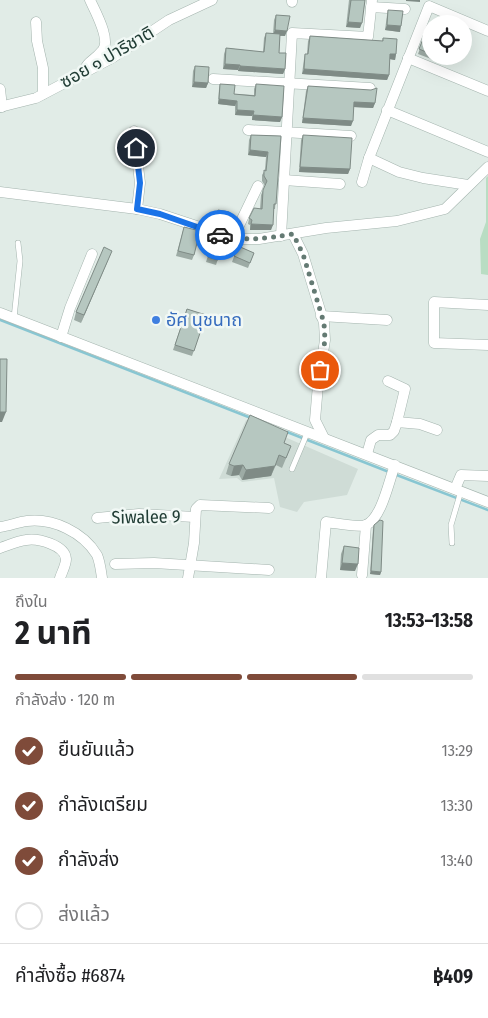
<!DOCTYPE html>
<html lang="th">
<head>
<meta charset="utf-8">
<style>
	:root { --surface:#fff; --page:#f2f2f2; --text:#202124; --muted:#757577; --line:#e0e0e0; --accent:#7f4b3a }
	body { margin:0; font-family:"Fira Sans Condensed","Noto Sans Thai",sans-serif; background:var(--page); color:var(--text); height:100vh; display:flex; flex-direction:column; font-size:19px; white-space:nowrap }
	* { box-sizing:border-box; margin:0 }
	p { font-size:16px; color:var(--muted) }
	.icon { flex:none; width:28px; height:28px; fill:none; stroke:currentColor; stroke-width:2; stroke-linecap:round; stroke-linejoin:round }
	.map { position:relative; height:578px; overflow:hidden }
	.details { display:flex; flex-direction:column; background:var(--surface); flex:1 }
	.details>* { flex:none }
	.controls { position:absolute; left:422px; top:15px; display:grid; gap:10px }
	.controls a { display:grid; place-items:center; width:50px; height:50px; border-radius:50%; background:var(--surface); box-shadow:0 5px 20px #0002; font-size:25px }
	.pin { position:absolute; display:grid; place-items:center; width:42px; height:42px; color:#fff; margin:-21px; border:2px solid #fff; border-radius:50%; box-shadow:0 1px 5px #0007 }
	.courier { position:absolute; display:grid; place-items:center; width:50px; height:50px; margin:-25px; border:4px solid #1a73e8; border-radius:50%; background:#fff; color:#222; box-shadow:0 1px 6px #0007 }
	.summary em { font-style:normal; font-weight:700 }
	.summary div { display:flex; flex-direction:column-reverse }
	.summary { display:flex; align-items:center; justify-content:space-between; height:85px; padding:0 15px }
	h1 { font-size:32px; font-weight:700; line-height:38px }
	.bar { display:grid; grid-template-columns:repeat(4,1fr); gap:8px 5px; align-content:center; height:60px; padding:0 15px }
	.bar i { height:6px; border-radius:4px; background:var(--line) }
	.bar .on { background:var(--accent) }
	.bar p { grid-column:span 4 }
	.line { display:flex; align-items:center; gap:12px; padding:0 15px; border-top:1px solid var(--line) }
	.line div { flex:1 }
	ol { padding:0 15px; list-style:none }
	li { display:flex; align-items:center; gap:15px; height:55px }
	li p { margin-inline-start:auto }
	li .icon { padding:5px; border-radius:50%; background:var(--accent); color:#fff; stroke-width:4 }
	li:last-child { color:var(--muted) }
	li i { width:28px; height:28px; border:2px solid var(--line); border-radius:50% }
	.map>svg:first-child { display:block }
</style>
</head>
<body>
<div class="map">
<svg width="488" height="578" viewBox="0 0 488 578">
	<rect width="100%" height="100%" fill="#e1ece7"/>
	<path fill="#cfdcd6" d="M 246,420 L 358,469 L 347,495 L 304,502 L 297,512 L 280,507 L 274,478 L 242,482 L 237,478 L 219,479 Z"/>
	<path fill="#b9ddc3" d="M 488,176 L 488,275 L 481,274 L 480,239 L 486,222 L 486,178 Z"/>
	<g fill="none" stroke-linecap="round" stroke-linejoin="round">
		<g stroke="#88c6d2" stroke-width="2.5">
			<path d="M 0,320 L 251,418"/>
			<path d="M 287,432 L 389,472"/>
			<path d="M 394,474 L 488,510"/>
		</g>
		<g stroke="#a4b4ae" stroke-width="6">
			<g id="service">
				<path d="M 14,318 L 20,261 L 18,243"/>
				<path d="M 292,469 L 308,431"/>
				<path d="M 452,543 L 451,525 L 461,491"/>
			</g>
		</g>
		<g stroke="#a4b4ae" stroke-width="11">
			<g id="minor">
				<path d="M 292,0 L 292,2"/>
				<path d="M 371,7 L 405,9"/>
				<path d="M 36,22 L 37,41 L 43,68 L 43,94"/>
				<path d="M 408,58 L 488,91"/>
				<path d="M 82,74 C 89,59 93,62 102,51 C 112,41 95,11 90,0"/>
				<path d="M 213,79 L 370,88"/>
				<path d="M 0,89 L 2,107"/>
				<path d="M 0,107 L 36,98 L 112,58 L 169,20 L 212,0"/>
				<path d="M 387,110 L 488,152"/>
				<path d="M 248,130 L 351,136"/>
				<path d="M 134,131 L 140,183 L 137,209"/>
				<path d="M 369,158 L 399,172 L 423,178 L 468,185"/>
				<path d="M 284,180 L 340,184"/>
				<path d="M 362,182 L 369,158 L 429,6 L 488,31"/>
				<path d="M 0,192 L 137,209 L 160,214 L 236,239 L 259,239 L 326,228 L 397,221 L 445,209 L 488,167"/>
				<path d="M 293,234 L 303,254 L 324,323 L 325,340 L 318,385 L 315,420 L 323,436"/>
				<path d="M 281,236 L 292,33 L 368,37 L 372,0"/>
				<path d="M 233,238 L 258,186"/>
				<path d="M 488,305 L 434,302 L 434,343 L 488,345"/>
				<path d="M 0,313 L 488,502"/>
				<path d="M 321,316 L 387,320"/>
				<path d="M 61,337 L 70,308 L 92,254"/>
				<path d="M 388,381 L 405,389 L 397,422"/>
				<path d="M 367,454 L 371,440 L 378,435 L 390,435 L 394,431 L 397,422 L 420,424 L 437,430"/>
				<path d="M 455,489 L 461,475 L 488,476"/>
				<path d="M 97,518 L 139,514 L 195,517"/>
				<path d="M 0,527 C 9,526 18,522 27,521 C 53,518 83,532 97,555 C 100,562 101,571 102,578"/>
				<path d="M 0,548 C 9,545 18,541 26,540 C 38,538 65,545 66,559 C 66,565 62,572 60,578"/>
				<path d="M 115,564 L 154,563 L 269,570"/>
				<path d="M 362,575 L 366,525"/>
				<path d="M 188,578 L 194,543 L 196,509 L 200,505 L 269,508"/>
				<path d="M 321,578 L 326,522 C 336,523 358,528 366,525 C 382,518 389,480 395,465"/>
			</g>
		</g>
		<use href="#service" stroke="#fff" stroke-width="5"/>
		<use href="#minor" stroke="#fff" stroke-width="10"/>
	</g>
	<g fill="#9daba5">
		<path d="M 349,0 L 365,0 L 360,28 L 346,27 Z"/>
		<path d="M 388,10 L 400,32 L 385,30 L 387,15 Z"/>
		<path d="M 276,15 L 285,36 L 280,36 L 279,53 L 285,69 L 283,74 L 238,71 L 238,70 L 223,69 L 224,54 L 226,48 L 263,52 L 264,38 L 266,33 L 273,34 L 274,20 Z"/>
		<path d="M 427,29 L 431,30 L 431,56 L 435,56 L 434,60 L 418,54 Z"/>
		<path d="M 310,36 L 382,41 L 383,38 L 396,54 L 395,60 L 390,59 L 389,75 L 387,80 L 302,74 L 304,59 L 305,54 L 307,54 L 308,41 Z"/>
		<path d="M 195,66 L 208,83 L 206,88 L 192,87 L 193,71 Z"/>
		<path d="M 220,84 L 234,94 L 254,95 L 254,89 L 256,84 L 282,117 L 280,122 L 252,120 L 252,116 L 235,115 L 235,106 L 218,104 L 219,89 Z"/>
		<path d="M 308,86 L 375,103 L 373,108 L 354,107 L 351,126 L 302,123 L 306,91 Z"/>
		<path d="M 251,135 L 281,136 L 275,209 L 274,209 L 271,230 L 250,230 L 250,225 L 248,224 L 249,218 L 260,209 L 261,195 L 265,186 L 262,181 L 262,175 L 265,170 L 266,157 L 248,155 L 249,140 Z"/>
		<path d="M 303,135 L 350,169 L 348,174 L 299,172 L 301,140 Z"/>
		<path d="M 218,210 L 229,214 L 233,223 L 230,228 L 214,224 Z"/>
		<path d="M 184,227 L 194,255 L 192,260 L 176,256 Z"/>
		<path d="M 212,243 L 222,246 L 216,265 L 206,262 Z"/>
		<path d="M 238,246 L 254,253 L 248,268 L 232,262 Z"/>
		<path d="M 109,258 L 81,323 L 74,320 L 76,312 Z"/>
		<path d="M 187,309 L 206,315 L 192,356 L 173,350 Z"/>
		<path d="M 284,443 L 291,446 L 287,456 L 282,468 L 276,465 L 271,476 L 242,480 L 239,475 L 231,476 L 226,474 L 229,464 Z"/>
		<path d="M 374,525 L 381,572 L 380,575 L 370,574 L 373,529 Z"/>
		<path d="M 344,546 L 355,571 L 340,570 L 341,554 Z"/>
	</g>
	<g fill="#7f8b86">
		<path d="M 406,0 L 420,0 L 420,2 L 406,1 Z"/>
		<path d="M 348,22 L 362,23 L 360,28 L 346,27 Z"/>
		<path d="M 387,25 L 401,26 L 400,32 L 385,30 Z"/>
		<path d="M 275,30 L 287,31 L 285,36 L 273,35 Z"/>
		<path d="M 390,54 L 396,54 L 395,60 L 389,59 Z"/>
		<path d="M 225,64 L 240,65 L 238,70 L 223,69 Z"/>
		<path d="M 240,66 L 285,69 L 283,74 L 238,71 Z"/>
		<path d="M 304,69 L 389,75 L 387,80 L 302,74 Z"/>
		<path d="M 194,82 L 208,83 L 206,88 L 192,87 Z"/>
		<path d="M 219,99 L 237,101 L 235,106 L 218,104 Z"/>
		<path d="M 354,102 L 375,103 L 373,108 L 353,107 Z"/>
		<path d="M 237,110 L 254,111 L 252,116 L 235,115 Z"/>
		<path d="M 253,115 L 282,117 L 280,122 L 252,120 Z"/>
		<path d="M 303,118 L 353,121 L 351,126 L 302,123 Z"/>
		<path d="M 250,150 L 268,152 L 266,157 L 248,155 Z"/>
		<path d="M 300,167 L 350,169 L 348,174 L 299,172 Z"/>
		<path d="M 251,224 L 273,225 L 271,230 L 250,230 Z"/>
		<path d="M 112,251 L 109,258 L 81,323 L 84,315 Z"/>
		<path d="M 0,412 L 6,412 L 2,422 L 0,422 Z"/>
		<path d="M 279,455 L 271,476 L 242,480 L 246,470 Z"/>
		<path d="M 243,465 L 239,475 L 231,476 L 234,466 Z"/>
		<path d="M 342,563 L 358,564 L 355,571 L 340,570 Z"/>
		<path d="M 371,571 L 381,572 L 380,575 L 370,574 Z"/>
	</g>
	<g fill="#b6c7c0" stroke="#7f8b86">
		<path d="M 351,0 L 365,0 L 362,23 L 348,22 Z"/>
		<path d="M 388,10 L 403,11 L 401,26 L 387,25 Z"/>
		<path d="M 276,15 L 290,16 L 287,31 L 275,30 Z"/>
		<path d="M 427,29 L 431,30 L 431,54 L 419,49 Z"/>
		<path d="M 266,33 L 280,34 L 279,53 L 286,53 L 285,69 L 240,66 L 240,65 L 225,64 L 226,48 L 264,52 Z"/>
		<path d="M 310,36 L 383,41 L 383,38 L 397,39 L 396,54 L 390,54 L 389,75 L 304,69 L 305,54 L 308,54 Z"/>
		<path d="M 195,66 L 209,67 L 208,83 L 194,82 Z"/>
		<path d="M 220,84 L 235,85 L 234,94 L 255,96 L 256,84 L 284,86 L 282,117 L 253,115 L 254,111 L 237,110 L 237,101 L 219,99 Z"/>
		<path d="M 308,86 L 371,90 L 377,88 L 375,103 L 354,102 L 353,121 L 303,118 Z"/>
		<path d="M 251,135 L 281,136 L 276,204 L 274,204 L 273,225 L 251,224 L 252,220 L 249,218 L 254,208 L 262,209 L 263,190 L 267,181 L 264,176 L 264,170 L 266,171 L 268,152 L 250,150 Z"/>
		<path d="M 303,135 L 352,138 L 350,169 L 300,167 Z"/>
		<path d="M 218,210 L 229,212 L 229,214 L 233,215 L 233,217 L 235,218 L 232,223 L 216,219 Z"/>
		<path d="M 184,227 L 200,231 L 194,255 L 178,251 Z"/>
		<path d="M 212,243 L 222,246 L 218,260 L 208,257 Z"/>
		<path d="M 238,246 L 254,253 L 250,263 L 234,256 Z"/>
		<path d="M 104,247 L 112,251 L 84,315 L 76,312 Z"/>
		<path d="M 187,309 L 206,315 L 194,351 L 175,345 Z"/>
		<path d="M 0,359 L 7,359 L 6,412 L 0,412 Z"/>
		<path d="M 250,415 L 288,432 L 284,443 L 291,446 L 286,458 L 279,455 L 275,466 L 246,470 L 243,465 L 234,466 L 229,464 Z"/>
		<path d="M 380,520 L 383,521 L 381,572 L 371,571 L 374,525 Z"/>
		<path d="M 344,546 L 359,548 L 358,564 L 342,563 Z"/>
	</g>
	<g fill="none" stroke-linecap="round" stroke-linejoin="round">
		<path stroke="#647a73" stroke-width="5" stroke-dasharray="0 9" d="M 220,235 C 247,242 266,238 293,234 L 303,254 L 324,323 L 325,340 L 320,370"/>
		<path stroke="#1a73e8" stroke-width="6" d="M 136,148 L 140,183 L 137,209 L 160,214 L 220,235"/>
	</g>
	<circle fill="#3f7fe0" stroke="#f1f8f5" stroke-width="2" cx="156" cy="320" r="5"/>
	<g text-anchor="middle" dominant-baseline="central" stroke-width="5" stroke-linejoin="round" paint-order="stroke">
		<g font-size="18" fill="#213d35" stroke="#f1f8f5">
			<text transform="translate(107 57) rotate(-30)">ซอย ๑ ปาริชาติ</text>
			<text transform="translate(146 517) rotate(-1)">Siwalee 9</text>
		</g>
		<g font-size="18" fill="#366cbe" stroke="#f1f8f5" text-anchor="start">
			<text x="166" y="320">อัศ นุชนาถ</text>
		</g>
	</g>
</svg>
<div class="controls">
<a><svg class="icon" aria-label="locate" viewBox="0 0 24 24"><circle cx="12" cy="12" r="6"/><path d="M12 2v4M12 18v4M2 12h4M18 12h4"/></svg></a>
</div>
<div class="pin" style="left:320px;top:370px;background:#ea580c"><svg class="icon" aria-label="bag" viewBox="0 0 24 24"><path d="M5 8h14l-1 12H6zM9 8a3 3 0 0 1 6 0"/></svg></div>
<div class="pin" style="left:136px;top:148px;background:#1f2937"><svg class="icon" aria-label="home" viewBox="0 0 24 24"><path d="M3 11l9-7 9 7M6 9v11h12V9"/></svg></div>
<div class="courier" style="left:220px;top:235px"><svg class="icon" aria-label="car" viewBox="0 0 24 24"><path d="M5 17H2v-5l4-1 3-4h7l3 4 3 1v5h-3M9 17h6M6 11h13"/><circle cx="7" cy="17" r="2"/><circle cx="17" cy="17" r="2"/></svg></div>
</div>
<section class="details">
<div class="summary"><div><h1>2 นาที</h1><p>ถึงใน</p></div><em>13:53–13:58</em></div>
<div class="bar"><i class="on"></i><i class="on"></i><i class="on"></i><i></i><p>กำลังส่ง · 120 m</p></div>
<ol>
<li><svg class="icon" aria-label="check" viewBox="0 0 24 24"><path d="M5 12l5 5 9-10"/></svg>ยืนยันแล้ว<p>13:29</p></li>
<li><svg class="icon" aria-label="check" viewBox="0 0 24 24"><path d="M5 12l5 5 9-10"/></svg>กำลังเตรียม<p>13:30</p></li>
<li><svg class="icon" aria-label="check" viewBox="0 0 24 24"><path d="M5 12l5 5 9-10"/></svg>กำลังส่ง<p>13:40</p></li>
<li><i></i>ส่งแล้ว</li>
</ol>
<div class="line" style="height:65px"><div>คำสั่งซื้อ #6874</div><b>฿409</b></div>
</section>
</body>
</html>
